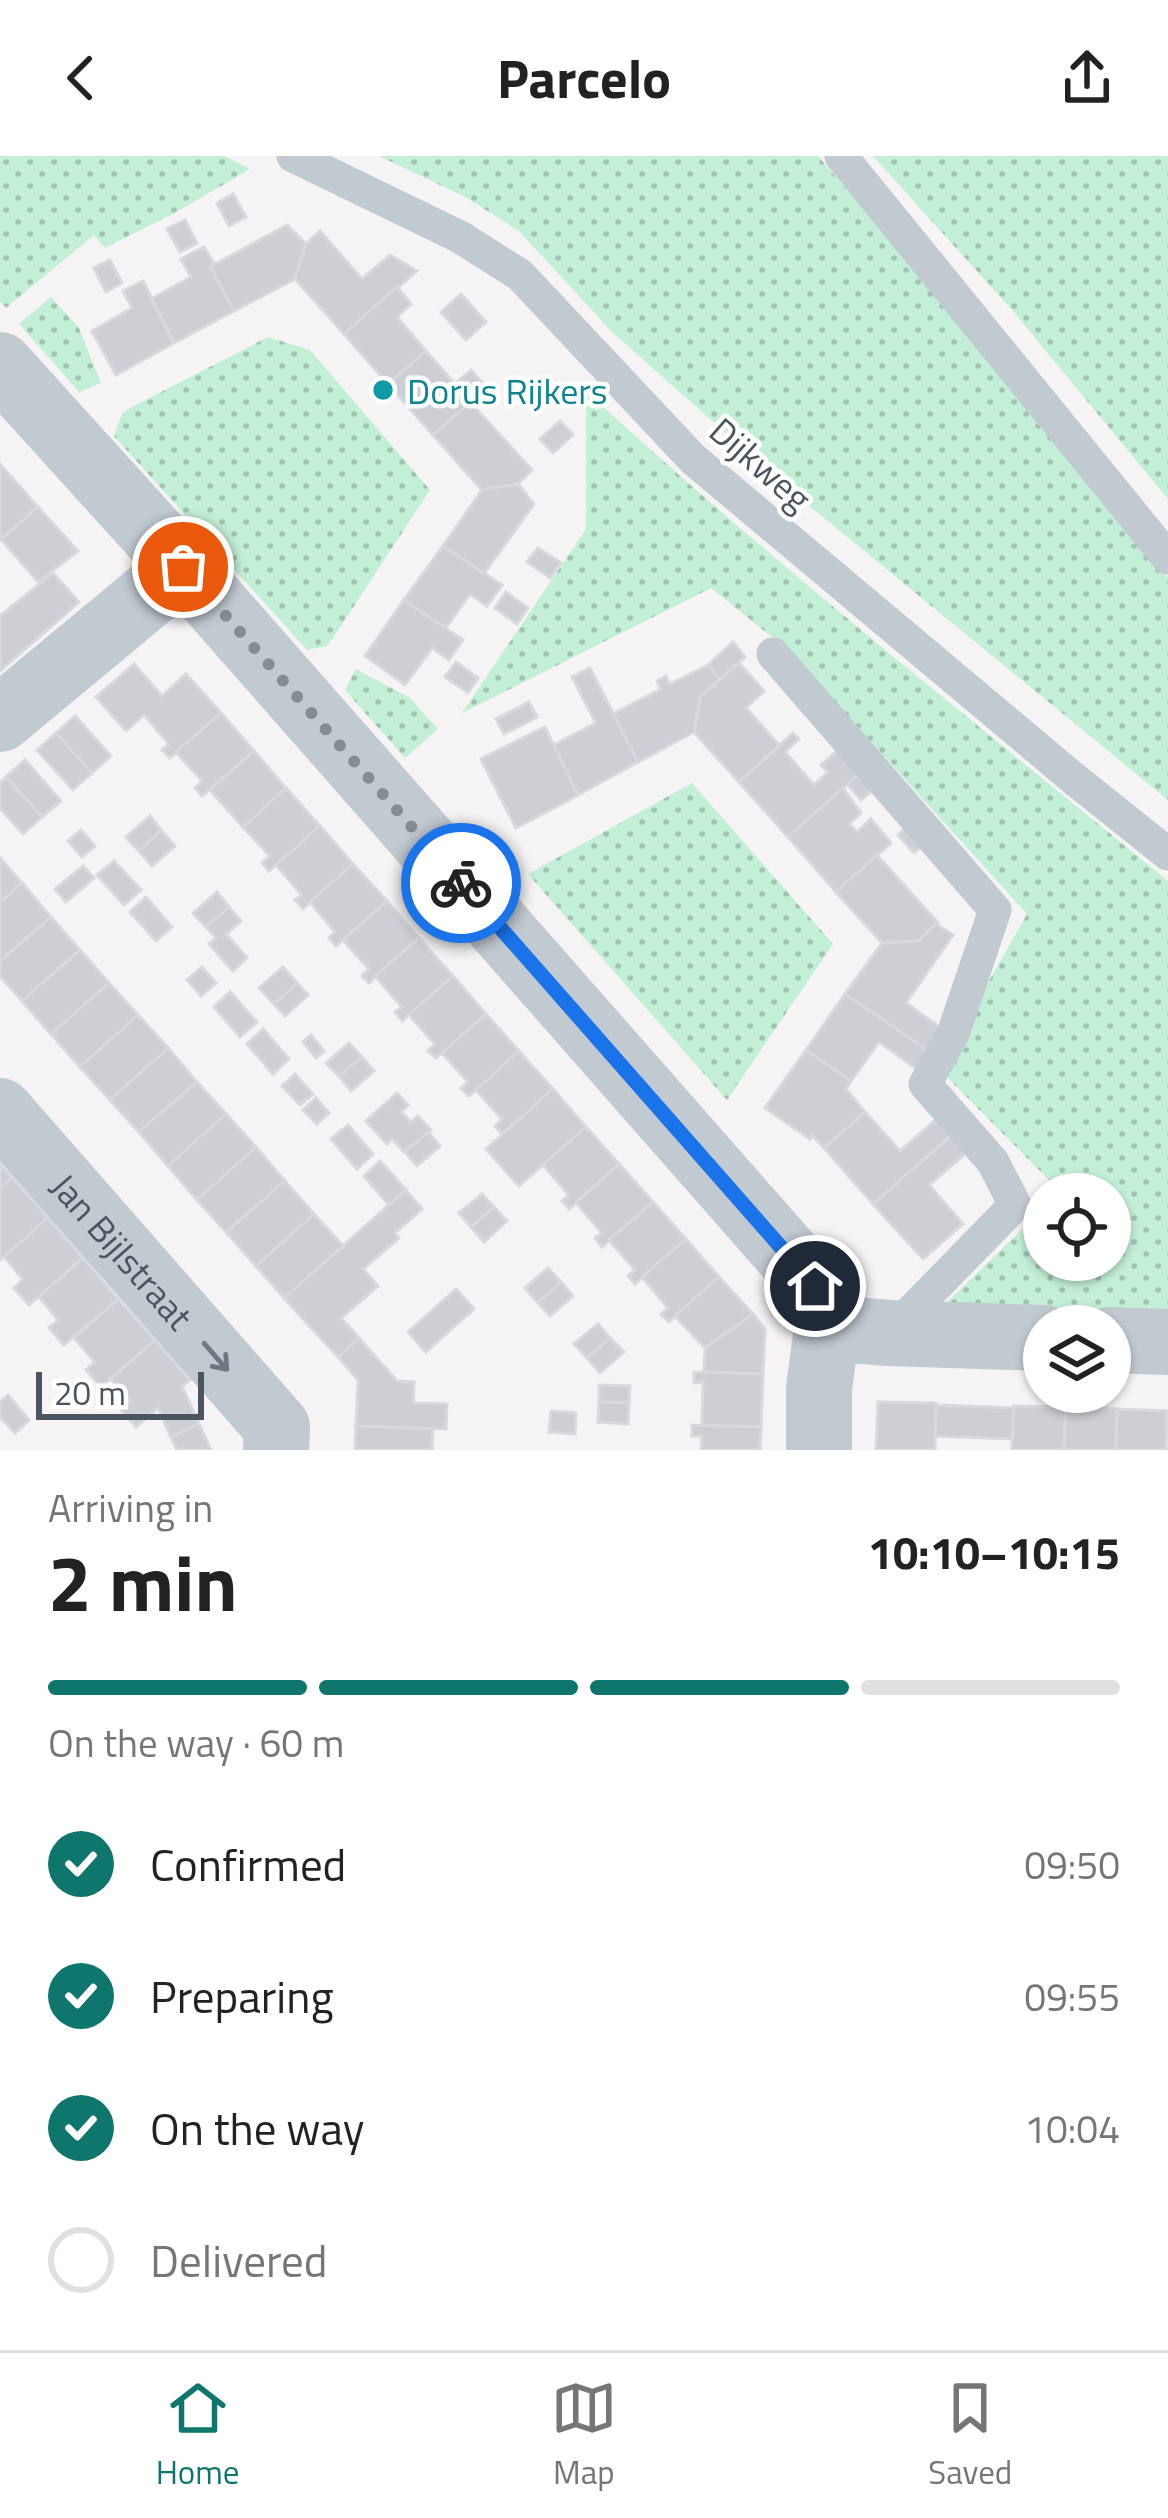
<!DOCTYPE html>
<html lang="en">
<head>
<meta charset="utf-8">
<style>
	:root { --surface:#fff; --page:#f6f6f6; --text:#222; --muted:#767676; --line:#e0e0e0; --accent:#0f766e }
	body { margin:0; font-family:"Titillium Web",sans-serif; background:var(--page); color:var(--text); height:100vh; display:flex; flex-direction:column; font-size:45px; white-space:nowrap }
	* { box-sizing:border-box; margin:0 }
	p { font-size:39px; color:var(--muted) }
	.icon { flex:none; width:66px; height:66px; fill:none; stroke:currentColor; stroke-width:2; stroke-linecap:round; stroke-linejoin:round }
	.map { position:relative; height:1294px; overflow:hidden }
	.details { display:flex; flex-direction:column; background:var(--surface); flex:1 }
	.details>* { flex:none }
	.controls { position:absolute; left:1023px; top:1017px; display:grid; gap:24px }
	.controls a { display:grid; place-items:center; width:108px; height:108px; border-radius:50%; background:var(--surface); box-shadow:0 3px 9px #0004; font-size:60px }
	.scale { position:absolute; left:36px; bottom:30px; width:168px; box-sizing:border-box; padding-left:12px; border:6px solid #4b5560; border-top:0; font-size:33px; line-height:42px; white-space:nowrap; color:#4b5560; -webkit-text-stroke:9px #fff; paint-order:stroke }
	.pin { position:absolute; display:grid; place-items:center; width:102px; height:102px; color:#fff; margin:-51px; border:6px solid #fff; border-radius:50%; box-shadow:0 3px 12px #0007 }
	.courier { position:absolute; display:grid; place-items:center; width:120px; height:120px; margin:-60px; border:9px solid #1a73e8; border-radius:50%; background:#fff; color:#222; box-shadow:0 3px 15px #0007 }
	.head em { font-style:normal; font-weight:700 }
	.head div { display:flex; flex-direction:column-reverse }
	.head { display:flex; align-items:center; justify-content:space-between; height:204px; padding:0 48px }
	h1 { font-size:78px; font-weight:700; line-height:90px }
	.bar { display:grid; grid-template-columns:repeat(4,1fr); gap:18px 12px; align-content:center; height:144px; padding:0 48px }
	.bar i { height:15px; border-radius:9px; background:var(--line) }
	.bar .active { background:var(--accent) }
	.bar p { grid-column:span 4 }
	ol { padding:0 48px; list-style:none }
	li { display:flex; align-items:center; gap:36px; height:132px }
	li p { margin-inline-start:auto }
	li .icon { padding:12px; border-radius:50%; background:var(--accent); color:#fff; stroke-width:4 }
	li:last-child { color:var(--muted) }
	li i { width:66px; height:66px; border:6px solid var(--line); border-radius:50% }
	header { display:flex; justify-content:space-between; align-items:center; height:156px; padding:0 48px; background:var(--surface); font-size:54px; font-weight:700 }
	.dock { display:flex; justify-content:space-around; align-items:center; height:168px; border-top:3px solid var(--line); background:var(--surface); font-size:33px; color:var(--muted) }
	.dock a { display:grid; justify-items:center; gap:6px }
	.dock .active { color:var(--accent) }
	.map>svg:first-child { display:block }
</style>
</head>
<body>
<header><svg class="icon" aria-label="back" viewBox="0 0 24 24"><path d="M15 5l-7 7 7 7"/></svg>Parcelo<svg class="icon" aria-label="share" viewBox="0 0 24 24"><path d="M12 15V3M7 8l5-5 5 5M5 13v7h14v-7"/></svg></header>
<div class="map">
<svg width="1168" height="1294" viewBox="0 0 1168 1294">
	<defs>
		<pattern id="grass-dots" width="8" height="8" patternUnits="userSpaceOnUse" patternTransform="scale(3)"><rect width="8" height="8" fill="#c4efd7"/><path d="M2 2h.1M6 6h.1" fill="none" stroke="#a1c4b2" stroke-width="1.8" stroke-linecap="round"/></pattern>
	</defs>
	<rect width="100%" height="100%" fill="#f5f3f3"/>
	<g fill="url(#grass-dots)">
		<path d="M 0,0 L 224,0 L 250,13 L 173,58 L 105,92 L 94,79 L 6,152 L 0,145 Z"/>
		<path d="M 379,0 L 818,0 L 889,83 L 1168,422 L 1168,644 L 790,334 L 612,176 L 519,75 L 467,42 Z"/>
		<path d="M 873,0 L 1168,0 L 1168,343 L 1013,155 Z"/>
		<path d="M 51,141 L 79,172 L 101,227 L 79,236 L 19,168 Z"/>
		<path d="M 268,181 L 310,194 L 430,334 L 331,485 L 327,490 L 307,494 L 114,280 L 122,258 L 128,253 Z"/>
		<path d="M 586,235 C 772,407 972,564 1168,725 L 1168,1156 L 939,1154 L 1044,1052 L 1044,1104 L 1110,1104 L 1110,1038 L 1059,1038 L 1060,1035 L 939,913 L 1027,758 L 787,493 L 711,432 L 462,557 L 586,373 Z"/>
		<path d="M 356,513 L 410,542 L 438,573 L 405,602 L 345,534 Z"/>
		<path d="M 692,627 L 833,788 L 727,944 L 528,718 Z"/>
	</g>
	<g fill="#cdcfd5" stroke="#d7d9de" stroke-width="3">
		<path d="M 233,38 L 246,61 L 229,70 L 217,47 Z"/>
		<path d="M 185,64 L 197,87 L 180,96 L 167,73 Z"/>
		<path d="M 287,69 L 306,88 L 295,123 L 234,155 L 210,111 Z"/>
		<path d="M 320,75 L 362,123 L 390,99 L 417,115 L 344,178 L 295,123 L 306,88 Z"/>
		<path d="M 204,91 L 214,108 L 210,111 L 234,155 L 174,187 L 151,143 L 191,121 L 181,103 Z"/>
		<path d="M 110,104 L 122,127 L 106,136 L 94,112 Z"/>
		<path d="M 143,125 L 174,187 L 116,219 L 92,175 L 132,152 L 123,135 Z"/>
		<path d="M 397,131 L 411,148 L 397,161 L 426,195 L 388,228 L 344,178 Z"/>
		<path d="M 461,138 L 486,166 L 466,184 L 441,156 Z"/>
		<path d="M 426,195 L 455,228 L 471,214 L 488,233 L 433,279 L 388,228 Z"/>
		<path d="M 470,246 L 532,314 L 518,328 L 482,334 L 433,279 Z"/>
		<path d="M 560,265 L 573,279 L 553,297 L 540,283 Z"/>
		<path d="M 0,308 L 38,351 L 0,384 Z"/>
		<path d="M 518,328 L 534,348 L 483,419 L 443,390 L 482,334 Z"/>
		<path d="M 38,351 L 78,395 L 38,426 L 1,383 Z"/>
		<path d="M 443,390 L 502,429 L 487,450 L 470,438 L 445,473 L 404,444 Z"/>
		<path d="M 538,392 L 561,407 L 550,422 L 527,406 Z"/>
		<path d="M 53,417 L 79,446 L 0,515 L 0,460 Z"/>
		<path d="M 506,436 L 528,452 L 517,468 L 495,452 Z"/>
		<path d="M 404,444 L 463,484 L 449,504 L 432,492 L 405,529 L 365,500 Z"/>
		<path d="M 733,486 L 745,501 L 720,523 L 708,509 Z"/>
		<path d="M 456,506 L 478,522 L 468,537 L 445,521 Z"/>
		<path d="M 739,507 L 764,535 L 746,552 L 780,590 L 739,626 L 694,576 L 700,541 Z"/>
		<path d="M 134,508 L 162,540 L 186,518 L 221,557 L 170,602 L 162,594 L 169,588 L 144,559 L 126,575 L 96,541 Z"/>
		<path d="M 708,509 L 720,523 L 700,541 L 694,576 L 638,606 L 613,558 L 661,533 L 657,525 L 666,520 L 670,528 Z"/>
		<path d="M 590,512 L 638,606 L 578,639 L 552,590 L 596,567 L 572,521 Z"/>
		<path d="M 529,546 L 537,561 L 504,578 L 496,563 Z"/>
		<path d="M 221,557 L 254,595 L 202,640 L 195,632 L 202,625 L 176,596 Z"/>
		<path d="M 75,560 L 111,600 L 92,617 L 56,577 Z"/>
		<path d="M 545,571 L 578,639 L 516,672 L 481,603 Z"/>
		<path d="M 56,577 L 92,617 L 73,634 L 37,594 Z"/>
		<path d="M 793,577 L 799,583 L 785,596 L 814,629 L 828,616 L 821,609 L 846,587 L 868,610 L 788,681 L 739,626 Z"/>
		<path d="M 254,595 L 286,632 L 243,671 L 210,634 Z"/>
		<path d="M 25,604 L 61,645 L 42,661 L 6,621 Z"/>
		<path d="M 868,610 L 881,626 L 861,644 L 847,628 Z"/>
		<path d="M 6,621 L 42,661 L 23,678 L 0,652 L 0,627 Z"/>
		<path d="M 286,632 L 320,670 L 269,715 L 262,707 L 270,700 L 243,671 Z"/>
		<path d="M 843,632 L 861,657 L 849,668 L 857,676 L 871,663 L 891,687 L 836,736 L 788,681 Z"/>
		<path d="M 150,660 L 161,674 L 139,695 L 126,681 Z"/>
		<path d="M 915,664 L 931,682 L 914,697 L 898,679 Z"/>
		<path d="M 320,670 L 353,708 L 303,753 L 295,744 L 302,739 L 276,709 Z"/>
		<path d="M 81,674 L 95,690 L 82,701 L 68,685 Z"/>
		<path d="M 161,674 L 175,690 L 152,710 L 139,695 Z"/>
		<path d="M 877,699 L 938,767 L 918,785 L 882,787 L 836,736 Z"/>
		<path d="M 0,702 L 22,727 L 0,746 Z"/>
		<path d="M 114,705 L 141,734 L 124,749 L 97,719 Z"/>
		<path d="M 353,708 L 387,745 L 336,790 L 329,782 L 335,776 L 310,746 Z"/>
		<path d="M 83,710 L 94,722 L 66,746 L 55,733 Z"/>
		<path d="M 22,727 L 51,761 L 0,805 L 0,746 Z"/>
		<path d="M 217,736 L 229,751 L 206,771 L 193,757 Z"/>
		<path d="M 146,741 L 172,771 L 156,785 L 130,756 Z"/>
		<path d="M 387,745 L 419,782 L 369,827 L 362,820 L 369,813 L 343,784 Z"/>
		<path d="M 229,751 L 241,765 L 226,778 L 247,802 L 233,815 L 209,788 L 216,782 L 206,771 Z"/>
		<path d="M 51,761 L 80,794 L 22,845 L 0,820 L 0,805 Z"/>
		<path d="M 936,768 L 953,779 L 906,847 L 948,877 L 933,898 L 845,838 L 882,787 L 918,785 Z"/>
		<path d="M 419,782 L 453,820 L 402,865 L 395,856 L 402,851 L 375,820 Z"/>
		<path d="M 80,794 L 109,827 L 51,878 L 22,845 Z"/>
		<path d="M 202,811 L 216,827 L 201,840 L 187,824 Z"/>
		<path d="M 283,811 L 297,827 L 274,848 L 259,832 Z"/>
		<path d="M 453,820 L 486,858 L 436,902 L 428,895 L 435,888 L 409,859 Z"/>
		<path d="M 109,827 L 138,859 L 80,911 L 51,878 Z"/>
		<path d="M 297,827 L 308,839 L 285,860 L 274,848 Z"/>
		<path d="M 230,836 L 257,866 L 240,881 L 214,851 Z"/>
		<path d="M 845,838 L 933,898 L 921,916 L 879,886 L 851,925 L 806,894 Z"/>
		<path d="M 486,858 L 519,895 L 469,940 L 461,932 L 468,926 L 442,897 Z"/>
		<path d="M 138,859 L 168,892 L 110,944 L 80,911 Z"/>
		<path d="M 263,873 L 289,903 L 273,918 L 247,888 Z"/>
		<path d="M 311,879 L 324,895 L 316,902 L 303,886 Z"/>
		<path d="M 349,887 L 362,901 L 339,920 L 326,907 Z"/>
		<path d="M 168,892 L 197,926 L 139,976 L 110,944 Z"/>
		<path d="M 806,894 L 851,925 L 846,933 L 865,956 L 824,992 L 812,979 L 810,983 L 765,952 Z"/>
		<path d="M 519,895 L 553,933 L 502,978 L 495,970 L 502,963 L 476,934 Z"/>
		<path d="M 362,901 L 374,915 L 351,935 L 339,920 Z"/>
		<path d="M 295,918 L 313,938 L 300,949 L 282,930 Z"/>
		<path d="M 197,926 L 226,958 L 168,1010 L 139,976 Z"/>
		<path d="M 553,933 L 586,971 L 519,1030 L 486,993 Z"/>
		<path d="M 397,937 L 408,949 L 401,956 L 411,966 L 418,960 L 431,974 L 404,996 L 392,983 L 387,988 L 366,965 Z"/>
		<path d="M 316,942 L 329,957 L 317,968 L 303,954 Z"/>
		<path d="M 865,956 L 900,995 L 938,962 L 952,979 L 873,1048 L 824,992 Z"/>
		<path d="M 226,958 L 256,991 L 197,1044 L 168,1010 Z"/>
		<path d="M 348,969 L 373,998 L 357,1013 L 331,983 Z"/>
		<path d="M 586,971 L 619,1008 L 569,1053 L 562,1045 L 569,1039 L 543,1009 Z"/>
		<path d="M 428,976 L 440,990 L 417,1010 L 405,996 Z"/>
		<path d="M 952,979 L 967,996 L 929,1029 L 963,1068 L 923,1103 L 873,1048 Z"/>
		<path d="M 256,991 L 285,1025 L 226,1076 L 197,1044 Z"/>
		<path d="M 380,1005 L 406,1034 L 389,1049 L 364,1020 Z"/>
		<path d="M 0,1008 L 12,1021 L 0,1032 Z"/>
		<path d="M 619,1008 L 653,1046 L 602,1091 L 595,1082 L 602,1077 L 576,1047 Z"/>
		<path d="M 12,1021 L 48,1062 L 0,1104 L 0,1032 Z"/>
		<path d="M 285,1025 L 314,1058 L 256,1110 L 226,1076 Z"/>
		<path d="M 406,1034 L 422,1053 L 395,1077 L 399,1082 L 363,1113 L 378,1130 L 341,1162 L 359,1182 L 338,1201 L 284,1142 Z"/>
		<path d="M 482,1038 L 494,1051 L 471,1071 L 459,1057 Z"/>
		<path d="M 653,1046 L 686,1083 L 635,1128 L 628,1120 L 635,1114 L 609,1084 Z"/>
		<path d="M 494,1051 L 507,1065 L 484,1086 L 471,1071 Z"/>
		<path d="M 314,1058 L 343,1090 L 284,1142 L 256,1110 Z"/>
		<path d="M 48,1062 L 83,1102 L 29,1149 L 14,1132 L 23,1123 L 4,1101 Z"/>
		<path d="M 686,1083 L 719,1121 L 669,1166 L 661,1158 L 668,1152 L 642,1121 Z"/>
		<path d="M 83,1102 L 118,1143 L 64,1189 L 49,1172 L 58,1164 L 39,1141 Z"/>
		<path d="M 548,1112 L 561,1126 L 538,1147 L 525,1132 Z"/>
		<path d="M 719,1121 L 753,1158 L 705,1192 L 675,1160 Z"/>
		<path d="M 561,1126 L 573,1140 L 550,1160 L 538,1147 Z"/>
		<path d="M 456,1133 L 474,1153 L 426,1196 L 408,1176 Z"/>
		<path d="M 118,1143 L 155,1184 L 101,1231 L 86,1214 L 95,1206 L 74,1182 Z"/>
		<path d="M 753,1158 L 765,1173 L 763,1218 L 704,1216 L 705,1192 Z"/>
		<path d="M 598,1168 L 610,1182 L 587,1202 L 574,1188 Z"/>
		<path d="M 359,1182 L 397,1225 L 414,1226 L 413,1247 L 447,1248 L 446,1273 L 356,1270 L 358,1224 L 338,1201 Z"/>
		<path d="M 610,1182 L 624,1196 L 600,1217 L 587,1202 Z"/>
		<path d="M 155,1184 L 190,1224 L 182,1230 L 199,1268 L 171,1281 L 158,1252 L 136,1271 L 121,1254 L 130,1245 L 111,1223 Z"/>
		<path d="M 694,1216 L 763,1218 L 761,1271 L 702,1270 L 703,1226 L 694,1227 Z"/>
		<path d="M 599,1229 L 630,1230 L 629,1247 L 599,1246 Z"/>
		<path d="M 8,1239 L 29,1264 L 15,1277 L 0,1261 L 0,1246 Z"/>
		<path d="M 599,1246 L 629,1247 L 628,1268 L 598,1266 Z"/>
		<path d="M 878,1246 L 936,1247 L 935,1294 L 876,1294 Z"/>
		<path d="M 936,1249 L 1014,1252 L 1012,1283 L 935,1280 Z"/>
		<path d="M 1014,1250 L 1066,1251 L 1064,1294 L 1012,1294 Z"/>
		<path d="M 1066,1251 L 1117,1253 L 1116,1294 L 1064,1294 Z"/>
		<path d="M 1117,1253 L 1167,1255 L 1166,1294 L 1116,1294 Z"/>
		<path d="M 551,1255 L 576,1257 L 575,1278 L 549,1276 Z"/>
		<path d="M 199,1268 L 211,1294 L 177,1294 L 171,1281 Z"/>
		<path d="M 692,1269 L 761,1271 L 760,1294 L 701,1294 L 702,1280 L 692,1280 Z"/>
		<path d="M 356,1270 L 433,1273 L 432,1294 L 355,1294 Z"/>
	</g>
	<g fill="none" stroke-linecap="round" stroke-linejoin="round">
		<g stroke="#c1c9d1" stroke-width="33">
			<path d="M 293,0 L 460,81 L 520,119 L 693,303 L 1073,622 L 1168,698"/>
			<path d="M 841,0 L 1168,402"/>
			<path d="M 773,498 L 995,754 L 953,878 L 925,928 L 993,1006 L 1015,1049 L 891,1176"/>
		</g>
		<g stroke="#c1c9d1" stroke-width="66">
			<path d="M 0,209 L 183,411 L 815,1130 L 827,1172 L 889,1177 L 1044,1182"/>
			<path d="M 0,563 L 183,411"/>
			<path id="s1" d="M 0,955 L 277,1271 L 276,1294"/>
			<path d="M 1110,1184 L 1168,1186"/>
			<path d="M 819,1294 L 819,1233 L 827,1172"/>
		</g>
	</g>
	<defs><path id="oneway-shaft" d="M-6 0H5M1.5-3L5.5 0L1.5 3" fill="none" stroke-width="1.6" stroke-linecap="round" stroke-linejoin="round" transform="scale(3)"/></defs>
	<use stroke="#6e7882" href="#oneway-shaft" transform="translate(216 1201) rotate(49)"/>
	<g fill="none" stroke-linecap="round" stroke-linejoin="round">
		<path stroke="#868c93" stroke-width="12" stroke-dasharray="0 21.6" d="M 183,411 L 461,727"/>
		<path stroke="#1a73e8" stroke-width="15" d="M 461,727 L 815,1130"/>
	</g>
	<circle fill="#0f9aa8" stroke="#fff" stroke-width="4.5" cx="383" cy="234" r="12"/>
	<g text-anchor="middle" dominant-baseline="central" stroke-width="9" stroke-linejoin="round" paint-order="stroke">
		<g font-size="36" fill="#0d838f" stroke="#fff" text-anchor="start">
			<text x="407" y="234">Dorus Rijkers</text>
		</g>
		<g font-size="36" fill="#4b5560" stroke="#fff">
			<text transform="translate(761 308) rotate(41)">Dijkweg</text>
			<text stroke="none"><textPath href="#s1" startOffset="186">Jan Bijlstraat</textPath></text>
		</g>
	</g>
</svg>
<div class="controls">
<a><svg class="icon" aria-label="locate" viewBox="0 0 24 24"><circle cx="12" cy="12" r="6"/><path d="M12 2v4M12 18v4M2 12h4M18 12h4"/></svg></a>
<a><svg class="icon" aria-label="layers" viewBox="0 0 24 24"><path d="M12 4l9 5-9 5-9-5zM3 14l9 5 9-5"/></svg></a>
</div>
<div class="scale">20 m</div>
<div class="pin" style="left:183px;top:411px;background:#ea580c"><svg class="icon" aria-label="bag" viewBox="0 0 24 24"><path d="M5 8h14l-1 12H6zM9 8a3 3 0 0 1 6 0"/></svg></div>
<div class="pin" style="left:815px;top:1130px;background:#1f2937"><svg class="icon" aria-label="home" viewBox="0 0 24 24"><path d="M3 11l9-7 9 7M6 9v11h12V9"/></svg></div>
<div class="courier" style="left:461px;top:727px"><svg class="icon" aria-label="bike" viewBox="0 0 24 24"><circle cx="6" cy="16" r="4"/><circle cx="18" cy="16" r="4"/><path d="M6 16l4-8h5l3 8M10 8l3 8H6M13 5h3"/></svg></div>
</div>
<section class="details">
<div class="head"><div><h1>2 min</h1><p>Arriving in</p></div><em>10:10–10:15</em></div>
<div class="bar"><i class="active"></i><i class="active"></i><i class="active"></i><i></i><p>On the way · 60 m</p></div>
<ol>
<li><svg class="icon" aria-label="check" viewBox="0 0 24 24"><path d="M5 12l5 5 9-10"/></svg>Confirmed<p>09:50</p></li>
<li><svg class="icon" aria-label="check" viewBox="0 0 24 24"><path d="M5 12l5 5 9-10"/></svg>Preparing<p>09:55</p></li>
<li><svg class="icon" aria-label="check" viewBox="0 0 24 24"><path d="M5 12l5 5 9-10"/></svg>On the way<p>10:04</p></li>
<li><i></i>Delivered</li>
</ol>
</section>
<nav class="dock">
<a class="active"><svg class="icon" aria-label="home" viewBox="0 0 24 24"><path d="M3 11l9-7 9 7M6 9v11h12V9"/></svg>Home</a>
<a><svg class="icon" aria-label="map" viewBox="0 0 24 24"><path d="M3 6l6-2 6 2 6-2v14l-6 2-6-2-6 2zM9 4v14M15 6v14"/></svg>Map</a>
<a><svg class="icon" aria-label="saved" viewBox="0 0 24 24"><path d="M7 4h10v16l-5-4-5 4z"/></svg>Saved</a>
</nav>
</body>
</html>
